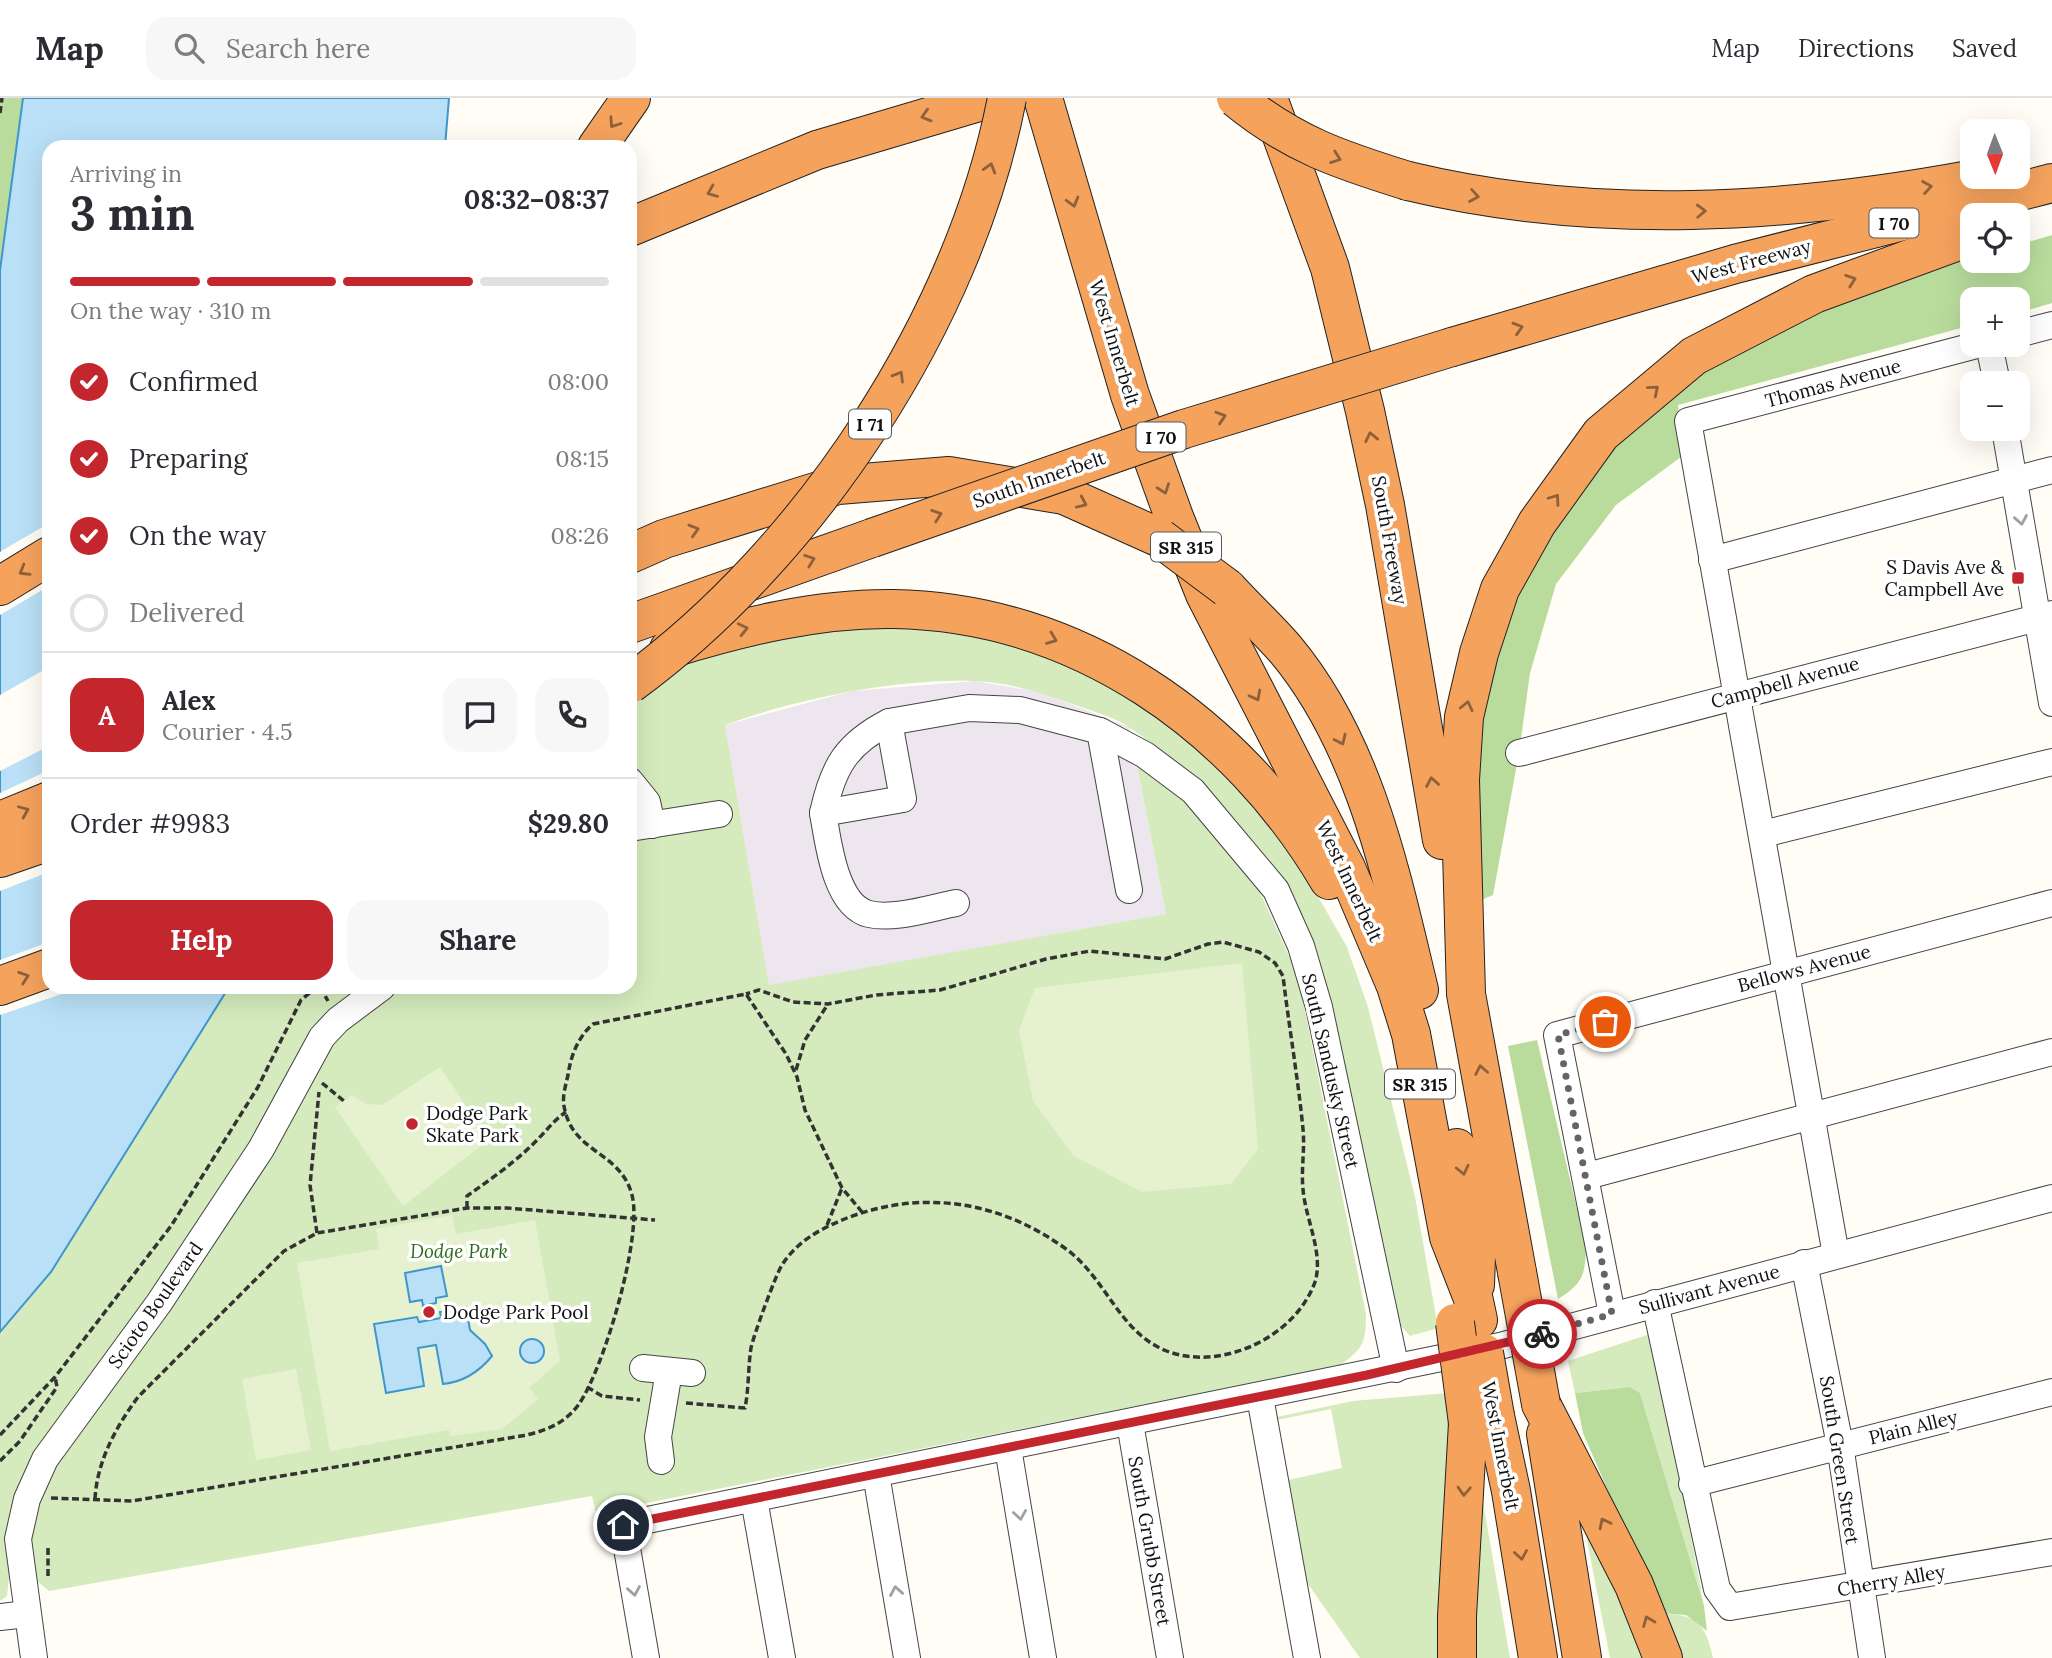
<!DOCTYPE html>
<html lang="en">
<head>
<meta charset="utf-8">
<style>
	:root { --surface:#fff; --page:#f7f7f7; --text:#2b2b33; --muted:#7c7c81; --line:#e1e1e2; --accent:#c4262e }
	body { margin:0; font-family:Lora,serif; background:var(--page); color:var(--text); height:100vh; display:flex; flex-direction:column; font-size:26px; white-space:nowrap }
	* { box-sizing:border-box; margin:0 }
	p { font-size:23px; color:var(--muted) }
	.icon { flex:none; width:38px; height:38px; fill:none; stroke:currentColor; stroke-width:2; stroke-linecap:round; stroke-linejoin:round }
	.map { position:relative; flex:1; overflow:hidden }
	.drawer { position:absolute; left:42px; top:42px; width:595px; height:854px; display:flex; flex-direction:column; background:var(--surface); border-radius:21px; box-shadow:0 7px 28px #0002 }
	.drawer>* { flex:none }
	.needle { width:46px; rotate:179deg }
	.buttons { position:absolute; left:1960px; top:21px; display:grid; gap:14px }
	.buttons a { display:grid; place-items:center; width:70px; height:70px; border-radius:14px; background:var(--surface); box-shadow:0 7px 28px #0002; font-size:35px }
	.pin { position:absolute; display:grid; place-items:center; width:60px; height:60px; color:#fff; margin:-30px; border:4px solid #fff; border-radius:50%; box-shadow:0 2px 7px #0007 }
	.courier { position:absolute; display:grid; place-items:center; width:70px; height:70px; margin:-35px; border:5px solid #c4262e; border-radius:50%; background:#fff; color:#222; box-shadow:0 2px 9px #0007 }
	.overview em { font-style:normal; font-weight:800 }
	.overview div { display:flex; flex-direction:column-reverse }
	.overview { display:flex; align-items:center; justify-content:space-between; height:119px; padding:0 28px }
	h1 { font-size:46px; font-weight:800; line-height:52px }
	.bar { display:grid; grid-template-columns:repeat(4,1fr); gap:10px 7px; align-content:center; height:84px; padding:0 28px }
	.bar i { height:9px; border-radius:5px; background:var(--line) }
	.bar .current { background:var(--accent) }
	.bar p { grid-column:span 4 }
	.line { display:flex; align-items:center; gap:18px; padding:0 28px; border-top:2px solid var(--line) }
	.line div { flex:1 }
	.round { display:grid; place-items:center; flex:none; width:74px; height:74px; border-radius:21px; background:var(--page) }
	ol { padding:0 28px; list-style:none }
	li { display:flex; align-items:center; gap:21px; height:77px }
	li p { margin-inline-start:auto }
	li .icon { padding:7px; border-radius:50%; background:var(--accent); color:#fff; stroke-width:4 }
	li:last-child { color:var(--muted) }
	li i { width:38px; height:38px; border:4px solid var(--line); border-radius:50% }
	.button { display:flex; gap:14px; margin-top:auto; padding:14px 28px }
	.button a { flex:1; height:80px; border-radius:21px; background:var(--accent); color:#fff; font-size:28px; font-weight:800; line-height:80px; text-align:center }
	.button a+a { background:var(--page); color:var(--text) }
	header { display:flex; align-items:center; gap:42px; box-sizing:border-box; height:98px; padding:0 35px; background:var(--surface); border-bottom:2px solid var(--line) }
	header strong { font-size:33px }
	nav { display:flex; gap:38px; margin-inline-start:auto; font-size:24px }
	.search { width:490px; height:63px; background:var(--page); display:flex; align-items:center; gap:18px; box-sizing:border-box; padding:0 24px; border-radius:21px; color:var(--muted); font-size:26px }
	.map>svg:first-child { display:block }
</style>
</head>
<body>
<header>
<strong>Map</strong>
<div class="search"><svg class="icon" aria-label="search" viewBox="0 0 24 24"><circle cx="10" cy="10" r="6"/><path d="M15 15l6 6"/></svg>Search here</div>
<nav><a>Map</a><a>Directions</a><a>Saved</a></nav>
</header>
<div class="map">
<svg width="2052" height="1560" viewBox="0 0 2052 1560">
	<rect width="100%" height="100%" fill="#fffdf5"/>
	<path fill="#eee6ef" d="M 975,583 L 1040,594 L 1129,629 L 1166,816 L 769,888 L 725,627 L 852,593 Z"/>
	<g fill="#d5ebbd">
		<path d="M 844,528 L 919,531 L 997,542 L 1047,557 L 1160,617 L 1221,669 L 1268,722 L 1312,788 L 1347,849 L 1368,909 L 1415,1099 L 1438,1230 L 1410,1238 L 1393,1219 L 1289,798 C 1247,731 1196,673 1130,630 C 1116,620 1098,615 1081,609 C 1047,597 1010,584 974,583 C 897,580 796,601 725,627 L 769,887 L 1166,816 L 1136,663 L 1186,702 L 1224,740 L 1260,794 L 1298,878 L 1366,1216 C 1366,1245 1363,1251 1339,1268 L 596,1415 L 592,1398 L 49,1493 L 11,1462 L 7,1498 L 0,1503 L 0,1234 L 51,1174 L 229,889 L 630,889 L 630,585 L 712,555 Z"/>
		<path d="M 1653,1235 L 1704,1508 L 1640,1295 L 1630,1289 L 1575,1295 L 1568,1263 Z"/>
		<path d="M 1448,1295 L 1449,1401 L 1439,1490 L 1440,1560 L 1360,1560 L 1301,1476 L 1284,1383 L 1342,1370 L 1331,1311 L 1272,1323 L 1272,1320 L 1353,1303 Z"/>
		<path d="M 1482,1398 L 1510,1560 L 1472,1560 Z"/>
		<path d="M 1581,1412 L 1652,1560 L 1610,1560 Z"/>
		<path d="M 1661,1515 C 1697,1517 1705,1525 1713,1560 L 1677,1560 Z"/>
	</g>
	<g fill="#b9dc9c">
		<path d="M 0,0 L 23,0 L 0,172 Z"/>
		<path d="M 2052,137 L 2052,205 L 2018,215 L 2018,201 L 1972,201 L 1972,227 L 1678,307 L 1685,356 L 1616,407 L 1556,486 L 1530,575 L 1519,655 L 1493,797 L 1479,803 C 1455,590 1528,379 1717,262 C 1759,237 1807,220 1853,202 C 1892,187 1931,171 1972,159 L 1972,163 L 2018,163 L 2018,147 Z"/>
		<path d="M 1537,942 L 1586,1149 C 1585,1178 1583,1185 1558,1201 L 1508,948 Z"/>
		<path d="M 1630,1289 L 1640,1295 L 1704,1508 L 1707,1533 L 1686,1517 L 1661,1515 L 1583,1335 L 1575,1295 Z"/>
	</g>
	<g fill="#e6f2cf">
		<path d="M 1242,865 L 1258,1051 L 1231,1086 L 1142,1094 L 1074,1058 L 1033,1003 L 1019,932 L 1035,890 Z"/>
		<path d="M 440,969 L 489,1042 L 403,1108 L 335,1009 L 352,997 L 366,1006 L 382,1007 Z"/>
		<path d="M 452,1117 L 456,1136 L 535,1122 L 560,1263 L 529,1290 L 538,1301 L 502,1331 L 451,1338 L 449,1332 L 330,1353 L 297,1165 L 379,1151 L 376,1131 Z"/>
		<path d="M 296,1271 L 311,1352 L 256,1362 L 242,1281 Z"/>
	</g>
	<g fill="#b9e0f7" stroke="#3f96cf" stroke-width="2">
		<path d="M 23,0 L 449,0 L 445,49 L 49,49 L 49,889 L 229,889 L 51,1174 L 0,1234 L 0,172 Z"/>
		<path d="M 441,1168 L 447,1198 L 436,1200 L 436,1205 L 423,1208 L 422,1202 L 410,1204 L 405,1175 Z"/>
		<path d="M 466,1209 L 470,1232 L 485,1246 L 492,1258 C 479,1274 463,1284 443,1286 L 436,1247 L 418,1250 L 424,1288 L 386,1295 L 374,1226 L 417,1219 L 419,1224 L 441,1220 L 440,1214 Z"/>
		<circle cx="532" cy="1253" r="12"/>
	</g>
	<g fill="#fffdf5">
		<path d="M 49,425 L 49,488 L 0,517 L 0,454 Z"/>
		<path d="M 49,569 L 49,648 L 0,673 L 0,597 Z"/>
		<path d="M 49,672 L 49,774 L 0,793 L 0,695 Z"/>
		<path d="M 49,844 L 49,889 L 82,889 L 0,917 L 0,862 Z"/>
	</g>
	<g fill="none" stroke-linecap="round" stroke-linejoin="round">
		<g stroke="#444" stroke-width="28">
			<g id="minor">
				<path d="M 2018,236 L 2052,227"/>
				<path d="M 1989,247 L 1997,285"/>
				<path d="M 2005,331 L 2052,605"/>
				<path d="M 1712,462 L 2052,372"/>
				<path d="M 1100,633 L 1145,657 L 1193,693 L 1276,792 L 1301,848 L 1319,909 L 1396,1271"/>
				<path d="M 1519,655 L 2052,516"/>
				<path d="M 630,683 L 647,704 L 652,727"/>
				<path d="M 823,715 C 833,669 846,646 889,624"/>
				<path d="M 630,730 L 719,716"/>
				<path d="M 1763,736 L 2052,664"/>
				<path d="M 956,805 C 930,810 894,822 869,816 C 835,808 828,743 823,715 L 903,701 L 889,624 L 969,610 L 1020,612 L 1100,633 L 1129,792"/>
				<path d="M 1587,1078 L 2052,954"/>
				<path d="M 1836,1157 L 1688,323 L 1977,247"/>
				<path d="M 1804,1165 L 1840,1347 L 1872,1560"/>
				<path d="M 1655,1205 L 1717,1491 L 1730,1509 L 2052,1454"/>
				<path d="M 1612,1216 L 1557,937 L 2052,805"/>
				<path d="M 643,1270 L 692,1275"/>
				<path d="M 1260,1299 L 1307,1560"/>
				<path d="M 1130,1325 L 1170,1560"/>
				<path d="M 1008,1350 L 1043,1560"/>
				<path d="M 661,1363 L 658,1339 L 669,1273"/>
				<path d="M 876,1376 L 907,1560"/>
				<path d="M 1692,1386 L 2052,1294"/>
				<path d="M 754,1401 L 782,1560"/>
				<path d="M 0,1519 L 27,1516"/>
				<path d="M 34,1560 L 18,1441 L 27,1401 L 45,1361 L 159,1205 L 261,1051 L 322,939 L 338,922 L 382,889"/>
				<path d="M 646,1560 L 623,1427 L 1500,1248 L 2052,1100"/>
			</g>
		</g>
		<g stroke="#222" stroke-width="40">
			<g id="highway">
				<path d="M 1043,0 L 1130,297 L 1174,419 L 1205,496 L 1346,770 L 1396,888 L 1411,936 L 1449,1139 L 1474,1203 L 1478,1222"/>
				<path d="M 1268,0 L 1330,170 L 1365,313 L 1385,407 L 1442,742"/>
				<path d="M 597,49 L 631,0"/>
				<path d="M 1408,83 C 1596,128 1786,116 1975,81"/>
				<path d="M 630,129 L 817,52 L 992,0"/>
				<path d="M 1452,249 L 1735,166 L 2052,85"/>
				<path d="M 630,456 L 664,441 L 838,387 L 949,378 L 1064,397 L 1160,440"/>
				<path d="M 0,488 L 49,458"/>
				<path d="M 1227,490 C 1246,511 1268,531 1286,552 C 1365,647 1391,776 1419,892"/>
				<path d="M 630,526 L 872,440"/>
				<path d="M 669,551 C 741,529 817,510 893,511 C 1078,514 1237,626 1329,782"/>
				<path d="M 0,723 L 49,703"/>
				<path d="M 0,760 L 49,743"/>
				<path d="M 0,888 L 49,870"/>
				<path d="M 1457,1050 L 1477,1131 L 1475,1187"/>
				<path d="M 1517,1174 L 1466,896 L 1460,682 L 1464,619 L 1479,555 L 1500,491 L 1537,425 L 1601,336 L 1694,258 L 1814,196 L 1972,138"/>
				<path d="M 1541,1306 L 1634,1487 L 1663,1560"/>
				<path d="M 1495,1318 L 1511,1393 L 1538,1560"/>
				<path d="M 1546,1336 L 1582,1560"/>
				<path d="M 1457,1560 L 1457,1518 L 1468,1325"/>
			</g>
		</g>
		<g stroke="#333" stroke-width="3.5" stroke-dasharray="7 3.5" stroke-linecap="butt">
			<path d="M 0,15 L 2,0"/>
			<path d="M 320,889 L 328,903"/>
			<path d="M 796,972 L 805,942 L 828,906"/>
			<path d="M 322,985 L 344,1003"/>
			<path d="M 467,1110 L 467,1098 C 491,1081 517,1063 538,1041 C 548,1031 554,1022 566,1014"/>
			<path d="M 827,1127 L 842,1090"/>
			<path d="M 317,1135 L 310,1087 L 319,994"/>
			<path d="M 587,1289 L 602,1298 L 640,1302"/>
			<path d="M 686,1305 L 745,1310 C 749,1290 748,1269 751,1250 C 753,1239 776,1176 782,1167 C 797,1143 822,1130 847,1120 C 923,1091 1000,1103 1066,1151 C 1106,1180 1118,1232 1164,1252 C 1219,1275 1295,1240 1315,1184 C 1324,1155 1305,1120 1303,1091 C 1301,1071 1305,1051 1303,1031 C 1298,980 1289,929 1283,878 L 1275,865 L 1259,854 L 1223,844 L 1208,846 L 1165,861 L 1090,853 L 1046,861 L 940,892 L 876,897 L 828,906 L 793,904 L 759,892 L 746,896"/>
			<path d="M 0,1337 L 55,1279 L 171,1128 L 258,989 L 301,902 L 317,889"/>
			<path d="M 0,1363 L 20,1343 L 57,1289 L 55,1279"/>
			<path d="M 51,1400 L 132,1403 L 521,1338 C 543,1334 565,1326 579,1306 C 604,1270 643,1138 632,1097 C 620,1052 572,1056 564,1008 C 562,999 566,986 568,977 C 571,957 578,939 593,926 L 746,896 L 786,956 L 797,979 L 805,1012 L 842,1090 L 862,1114"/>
			<path d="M 95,1401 C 97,1363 116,1329 138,1299 L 284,1153 L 317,1135 L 467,1110 L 507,1110 L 655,1122"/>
			<path d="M 48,1478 L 48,1449"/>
		</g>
		<use href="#minor" stroke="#fff" stroke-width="26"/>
		<use href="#highway" stroke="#f5a25d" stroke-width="38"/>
		<g stroke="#222" stroke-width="40" stroke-linecap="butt">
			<g id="highway-bridge">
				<path d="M 1236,0 C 1292,46 1340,62 1408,83"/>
				<path d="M 872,440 L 1184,331 L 1452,249"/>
				<path d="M 1160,440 L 1227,490"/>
				<path d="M 630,586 C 811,454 965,220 1007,0"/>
				<path d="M 1517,1174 L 1541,1306"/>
				<path d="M 1455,1225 L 1468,1325"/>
				<path d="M 1484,1255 L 1495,1318"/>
			</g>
		</g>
		<use href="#highway-bridge" stroke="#f5a25d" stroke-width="38"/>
	</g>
	<defs><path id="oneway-chevron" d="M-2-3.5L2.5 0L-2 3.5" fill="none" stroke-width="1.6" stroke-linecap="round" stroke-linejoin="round" transform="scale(1.75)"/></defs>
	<g stroke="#8e613b">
		<use href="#oneway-chevron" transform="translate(926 18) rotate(163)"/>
		<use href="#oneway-chevron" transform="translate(614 25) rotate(124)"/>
		<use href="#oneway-chevron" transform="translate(1336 60) rotate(20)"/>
		<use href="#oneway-chevron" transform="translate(990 70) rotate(-73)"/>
		<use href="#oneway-chevron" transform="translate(1927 89) rotate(-9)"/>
		<use href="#oneway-chevron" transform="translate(712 94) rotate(158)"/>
		<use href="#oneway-chevron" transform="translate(1474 98) rotate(10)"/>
		<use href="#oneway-chevron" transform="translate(1073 104) rotate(74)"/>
		<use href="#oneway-chevron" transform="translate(1701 113) rotate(-2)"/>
		<use href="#oneway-chevron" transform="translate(1851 182) rotate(-20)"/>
		<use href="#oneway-chevron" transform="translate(1518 230) rotate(-17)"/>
		<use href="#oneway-chevron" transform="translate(899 278) rotate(-59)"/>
		<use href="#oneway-chevron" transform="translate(1654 292) rotate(-40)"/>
		<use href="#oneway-chevron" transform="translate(1221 319) rotate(-18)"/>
		<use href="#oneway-chevron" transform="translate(1371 339) rotate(-102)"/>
		<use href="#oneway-chevron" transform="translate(1164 391) rotate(70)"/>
		<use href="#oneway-chevron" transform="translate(1555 401) rotate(-54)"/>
		<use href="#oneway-chevron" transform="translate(1082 405) rotate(24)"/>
		<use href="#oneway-chevron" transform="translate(937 417) rotate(-19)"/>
		<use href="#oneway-chevron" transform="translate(694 432) rotate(-17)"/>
		<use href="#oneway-chevron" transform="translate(810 462) rotate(-20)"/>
		<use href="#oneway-chevron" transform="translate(24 473) rotate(149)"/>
		<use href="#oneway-chevron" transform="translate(743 531) rotate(-13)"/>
		<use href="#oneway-chevron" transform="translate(1052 541) rotate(21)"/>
		<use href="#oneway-chevron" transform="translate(1256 598) rotate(62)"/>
		<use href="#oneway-chevron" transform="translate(1467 608) rotate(-77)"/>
		<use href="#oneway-chevron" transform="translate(1341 642) rotate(65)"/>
		<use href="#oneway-chevron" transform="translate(1432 684) rotate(-100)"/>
		<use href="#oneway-chevron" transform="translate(24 713) rotate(-23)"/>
		<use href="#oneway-chevron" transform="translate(24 879) rotate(-20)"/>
		<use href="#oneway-chevron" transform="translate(1481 972) rotate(-101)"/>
		<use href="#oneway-chevron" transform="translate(1463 1072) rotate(77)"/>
		<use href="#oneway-chevron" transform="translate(1464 1393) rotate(93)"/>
		<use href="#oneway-chevron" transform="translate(1604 1425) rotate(-117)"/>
		<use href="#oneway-chevron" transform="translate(1521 1457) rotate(81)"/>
		<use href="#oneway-chevron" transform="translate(1648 1523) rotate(-112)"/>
	</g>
	<g stroke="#a0a0a0">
		<use href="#oneway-chevron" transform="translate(2021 422) rotate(80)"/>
		<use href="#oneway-chevron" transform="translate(1020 1417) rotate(81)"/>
		<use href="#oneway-chevron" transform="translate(634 1493) rotate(80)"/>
		<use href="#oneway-chevron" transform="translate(896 1493) rotate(-100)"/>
	</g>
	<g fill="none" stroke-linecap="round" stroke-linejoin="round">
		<path stroke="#646461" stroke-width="7" stroke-dasharray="0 12.6" d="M 1542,1236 L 1612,1216 L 1558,937 L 1605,924"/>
		<path stroke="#c4262e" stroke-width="9" d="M 623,1427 L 1367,1277 L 1542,1236"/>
	</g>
	<g fill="#c4262e" stroke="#fff" stroke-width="2.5">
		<rect x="2011" y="473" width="14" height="14" rx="3.5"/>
		<circle cx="412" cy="1026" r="7"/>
		<circle cx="429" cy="1214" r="7"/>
	</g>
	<g text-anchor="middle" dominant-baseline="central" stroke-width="7" stroke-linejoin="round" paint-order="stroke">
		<g fill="#fff" stroke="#585858" stroke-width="2">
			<rect x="1869.5" y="110.5" width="49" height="29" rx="5"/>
			<rect x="849" y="311.5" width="42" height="29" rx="5"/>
			<rect x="1136.5" y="324.5" width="49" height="29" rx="5"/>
			<rect x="1151" y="434.5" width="70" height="29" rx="5"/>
			<rect x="1385" y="971.5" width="70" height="29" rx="5"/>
		</g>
		<g font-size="18" font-weight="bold" fill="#111">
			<text x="1894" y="125">I 70</text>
			<text x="870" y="326">I 71</text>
			<text x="1161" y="339">I 70</text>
			<text x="1186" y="449">SR 315</text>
			<text x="1420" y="986">SR 315</text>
		</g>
		<g font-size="19" fill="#111" stroke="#fff">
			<text transform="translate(1751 163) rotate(-15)">West Freeway</text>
			<text transform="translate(1115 245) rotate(73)">West Innerbelt</text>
			<text transform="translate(1833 285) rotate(-15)">Thomas Avenue</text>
			<text transform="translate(1039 381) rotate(-19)">South Innerbelt</text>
			<text transform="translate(1390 442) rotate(80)">South Freeway</text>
			<text transform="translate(1785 584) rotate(-15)">Campbell Avenue</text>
			<text transform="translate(1350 783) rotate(65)">West Innerbelt</text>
			<text transform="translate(1804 870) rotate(-15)">Bellows Avenue</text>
			<text transform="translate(1331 973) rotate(77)">South Sandusky Street</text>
			<text transform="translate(1709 1191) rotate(-15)">Sullivant Avenue</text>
			<text transform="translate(155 1207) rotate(-55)">Scioto Boulevard</text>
			<text transform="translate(1913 1329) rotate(-14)">Plain Alley</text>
			<text transform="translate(1501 1348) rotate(79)">West Innerbelt</text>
			<text transform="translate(1840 1362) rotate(81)">South Green Street</text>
			<text transform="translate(1150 1443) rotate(80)">South Grubb Street</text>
			<text transform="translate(1891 1482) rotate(-10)">Cherry Alley</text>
		</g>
		<g font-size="19" fill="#111" stroke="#fff" text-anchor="start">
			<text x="2004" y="469" text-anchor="end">S Davis Ave &amp;<tspan x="2004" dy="22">Campbell Ave</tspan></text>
			<text x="426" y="1015">Dodge Park<tspan x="426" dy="22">Skate Park</tspan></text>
			<text x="443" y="1214">Dodge Park Pool</text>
		</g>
		<g font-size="19" font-style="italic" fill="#2f6b1f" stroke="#fff">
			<text x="459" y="1153">Dodge Park</text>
		</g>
	</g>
</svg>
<div class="buttons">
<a><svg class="needle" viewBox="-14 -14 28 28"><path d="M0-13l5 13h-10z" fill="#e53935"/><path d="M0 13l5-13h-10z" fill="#7c7c81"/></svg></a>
<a><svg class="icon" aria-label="locate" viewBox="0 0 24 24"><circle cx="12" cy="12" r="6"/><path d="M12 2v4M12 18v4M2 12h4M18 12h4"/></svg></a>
<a>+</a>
<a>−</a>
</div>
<div class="pin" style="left:1605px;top:924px;background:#ea580c"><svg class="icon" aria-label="bag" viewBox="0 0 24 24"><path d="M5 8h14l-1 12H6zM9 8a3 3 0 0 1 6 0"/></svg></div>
<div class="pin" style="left:623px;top:1427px;background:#1f2937"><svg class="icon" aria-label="home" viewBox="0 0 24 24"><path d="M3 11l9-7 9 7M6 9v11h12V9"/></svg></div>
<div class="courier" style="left:1542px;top:1236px"><svg class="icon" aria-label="bike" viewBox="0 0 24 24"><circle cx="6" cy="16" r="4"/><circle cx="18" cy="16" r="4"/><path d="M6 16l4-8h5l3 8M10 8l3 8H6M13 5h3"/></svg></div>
<section class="drawer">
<div class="overview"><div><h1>3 min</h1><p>Arriving in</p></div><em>08:32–08:37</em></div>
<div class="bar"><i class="current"></i><i class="current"></i><i class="current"></i><i></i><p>On the way · 310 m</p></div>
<ol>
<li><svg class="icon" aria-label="check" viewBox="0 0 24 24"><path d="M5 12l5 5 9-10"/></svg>Confirmed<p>08:00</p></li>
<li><svg class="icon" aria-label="check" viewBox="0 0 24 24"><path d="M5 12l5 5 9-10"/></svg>Preparing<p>08:15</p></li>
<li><svg class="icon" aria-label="check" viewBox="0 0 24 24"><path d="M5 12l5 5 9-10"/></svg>On the way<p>08:26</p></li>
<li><i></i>Delivered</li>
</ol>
<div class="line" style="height:126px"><b class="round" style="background:var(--accent);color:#fff">A</b><div><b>Alex</b><p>Courier · 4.5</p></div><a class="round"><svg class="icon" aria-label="chat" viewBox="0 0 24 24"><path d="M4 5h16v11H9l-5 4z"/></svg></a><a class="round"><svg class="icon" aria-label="phone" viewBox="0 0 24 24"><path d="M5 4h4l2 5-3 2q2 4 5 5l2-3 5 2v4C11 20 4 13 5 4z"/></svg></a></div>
<div class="line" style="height:91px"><div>Order #9983</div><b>$29.80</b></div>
<div class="button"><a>Help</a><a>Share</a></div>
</section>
</div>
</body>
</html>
